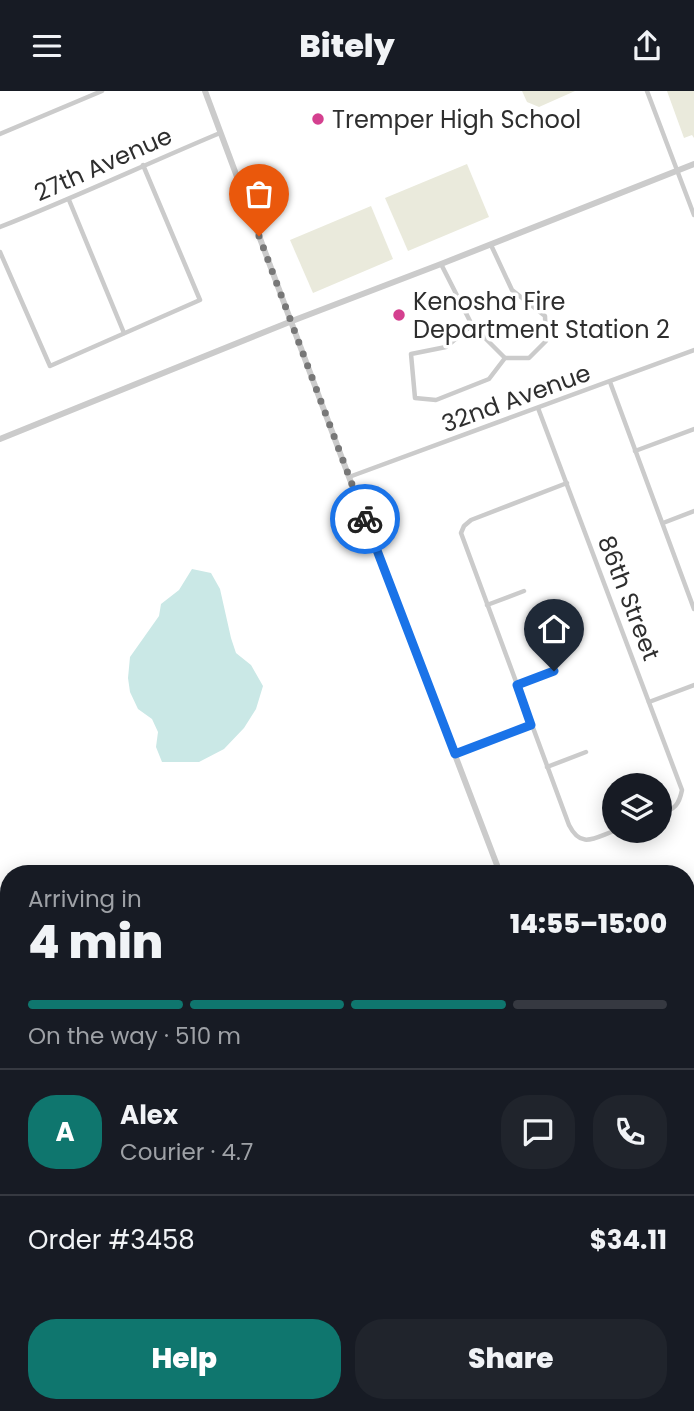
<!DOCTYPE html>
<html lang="en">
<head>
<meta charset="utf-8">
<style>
	:root { --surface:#171b24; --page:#20242c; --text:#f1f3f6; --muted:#9ea1a6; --line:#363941; --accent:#0f766e }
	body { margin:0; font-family:Poppins,sans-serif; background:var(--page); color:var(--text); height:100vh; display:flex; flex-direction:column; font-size:26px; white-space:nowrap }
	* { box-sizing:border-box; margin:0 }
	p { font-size:23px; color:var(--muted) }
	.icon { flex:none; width:38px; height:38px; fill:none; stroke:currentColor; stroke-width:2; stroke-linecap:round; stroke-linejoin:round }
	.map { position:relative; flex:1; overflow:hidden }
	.sheet { position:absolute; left:0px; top:774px; width:695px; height:548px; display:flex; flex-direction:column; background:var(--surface); border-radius:28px 28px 0 0; box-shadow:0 4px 18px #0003 }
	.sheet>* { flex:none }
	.controls { position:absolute; left:602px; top:682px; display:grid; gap:14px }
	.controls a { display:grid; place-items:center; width:70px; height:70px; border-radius:50%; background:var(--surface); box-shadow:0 4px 18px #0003; font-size:35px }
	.pin { position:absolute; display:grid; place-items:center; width:60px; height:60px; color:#fff; margin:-72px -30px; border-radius:50% 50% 50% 0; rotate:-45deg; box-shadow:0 0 7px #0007 }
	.pin .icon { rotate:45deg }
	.courier { position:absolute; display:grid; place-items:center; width:70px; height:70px; margin:-35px; border:5px solid #1a73e8; border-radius:50%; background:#fff; color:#222; box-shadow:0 2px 9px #0007 }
	.summary em { font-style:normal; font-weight:800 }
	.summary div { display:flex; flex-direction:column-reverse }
	.summary { display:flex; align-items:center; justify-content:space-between; height:119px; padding:0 28px }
	h1 { font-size:46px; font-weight:800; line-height:52px }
	.bar { display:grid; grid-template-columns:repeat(4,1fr); gap:10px 7px; align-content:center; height:84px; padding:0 28px }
	.bar i { height:9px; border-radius:5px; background:var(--line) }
	.bar .current { background:var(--accent) }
	.bar p { grid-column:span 4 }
	.line { display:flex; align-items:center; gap:18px; padding:0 28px; border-top:2px solid var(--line) }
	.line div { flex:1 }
	.round { display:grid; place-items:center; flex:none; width:74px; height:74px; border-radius:28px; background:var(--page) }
	.button { display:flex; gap:14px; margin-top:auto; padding:14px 28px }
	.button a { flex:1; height:80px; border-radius:28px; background:var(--accent); color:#fff; font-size:28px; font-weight:800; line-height:80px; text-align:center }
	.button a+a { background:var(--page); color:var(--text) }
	header { display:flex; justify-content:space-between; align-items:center; height:91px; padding:0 28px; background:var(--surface); font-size:32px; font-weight:800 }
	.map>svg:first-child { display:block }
</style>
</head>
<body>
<header><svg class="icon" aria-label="menu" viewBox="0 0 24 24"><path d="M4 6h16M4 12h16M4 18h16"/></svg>Bitely<svg class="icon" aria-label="share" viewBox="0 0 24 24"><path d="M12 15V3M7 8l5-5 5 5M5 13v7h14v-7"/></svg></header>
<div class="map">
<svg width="694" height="1320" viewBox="0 0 694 1320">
	<rect width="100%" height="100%" fill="#fff"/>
	<g fill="#eaeadc">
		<path d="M 522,0 L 575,0 L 539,16 L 527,11 Z"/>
		<path d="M 667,0 L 694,0 L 694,47 L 692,44 L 684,47 Z"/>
		<path d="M 467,73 L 489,126 L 408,160 L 385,107 Z"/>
		<path d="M 371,115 L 393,168 L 313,202 L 290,149 Z"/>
	</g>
	<path fill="#cae8e6" d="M 192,478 L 211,482 L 220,498 L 231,547 L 236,562 L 251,574 L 263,595 L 256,618 L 244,637 L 224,658 L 199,671 L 162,671 L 156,656 L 158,641 L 152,628 L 138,618 L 130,601 L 128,587 L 130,566 L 159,525 L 161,513 L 179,499 Z"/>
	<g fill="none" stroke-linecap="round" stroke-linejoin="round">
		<g stroke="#cbcbcb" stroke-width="4.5">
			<path d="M 647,0 L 694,124"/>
			<path d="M 0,43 L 102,0"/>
			<path d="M 69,109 L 124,242"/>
			<path d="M 0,136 C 74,107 146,73 220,42"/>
			<path d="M 0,161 L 50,275 L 200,209 L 143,74"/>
			<path d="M 441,173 L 472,234 L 505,267"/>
			<path d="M 472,234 L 446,256 L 411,263 L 415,307 L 436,309 L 489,288 L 505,267 L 529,267 L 546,250 L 545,225 L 512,199 L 491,154"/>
			<path d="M 610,291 L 694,518"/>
			<path d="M 538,317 L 682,699 C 679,714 675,718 660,723"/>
			<path d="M 635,360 L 694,338"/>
			<path d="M 349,386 L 694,259"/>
			<path d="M 567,392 L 471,429 L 464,435 L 461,442 L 569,734 C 581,758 594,747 614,740"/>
			<path d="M 663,432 L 694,420"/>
			<path d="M 487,514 L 524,500"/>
			<path d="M 517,594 L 553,580"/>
			<path d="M 649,611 L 694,594"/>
			<path d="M 455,663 L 531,634"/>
			<path d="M 547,676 L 586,661"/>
			<path d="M 0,812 L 9,809"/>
			<path d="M 686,1184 L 694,1180"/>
			<path d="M 257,1320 L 258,1312"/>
			<path d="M 491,1320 L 511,1312"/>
		</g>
		<g stroke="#cbcbcb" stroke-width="6">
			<path d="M 205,0 L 349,386 L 500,782"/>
			<path d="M 0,348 L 292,230 L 441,173 L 694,73"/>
			<path d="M 686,1272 L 694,1292"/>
		</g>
		<g stroke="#b8b8b8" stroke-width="6">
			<path d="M 686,819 L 694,816"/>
			<path d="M 0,1120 L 9,1116"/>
		</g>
	</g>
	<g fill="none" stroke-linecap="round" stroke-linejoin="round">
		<path stroke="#777" stroke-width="7" stroke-dasharray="0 12.6" d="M 259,145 L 365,428"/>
		<path stroke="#1a73e8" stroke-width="9" d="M 365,428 L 455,663 L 531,634 L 517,594 L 554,580"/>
	</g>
	<g fill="#d4408f" stroke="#fff" stroke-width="2.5">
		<circle cx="318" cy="28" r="7"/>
		<circle cx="399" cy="224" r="7"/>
	</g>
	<g text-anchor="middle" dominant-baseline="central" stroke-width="7" stroke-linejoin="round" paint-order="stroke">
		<g font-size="24" fill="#2e2e2e" stroke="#fff" text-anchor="start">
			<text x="332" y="28">Tremper High School</text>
			<text x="413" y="210">Kenosha Fire<tspan x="413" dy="28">Department Station 2</tspan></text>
		</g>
		<g font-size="24" fill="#2e2e2e" stroke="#fff">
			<text transform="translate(103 73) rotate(-24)">27th Avenue</text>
			<text transform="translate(516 307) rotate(-20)">32nd Avenue</text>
			<text transform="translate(629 507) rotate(69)">86th Street</text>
		</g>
	</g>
</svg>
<div class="controls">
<a><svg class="icon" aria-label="layers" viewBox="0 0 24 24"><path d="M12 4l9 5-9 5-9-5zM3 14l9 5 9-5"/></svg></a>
</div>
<div class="pin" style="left:259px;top:145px;background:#ea580c"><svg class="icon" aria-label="bag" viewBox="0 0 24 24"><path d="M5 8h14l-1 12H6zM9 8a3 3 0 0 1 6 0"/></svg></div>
<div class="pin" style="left:554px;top:580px;background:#1f2937"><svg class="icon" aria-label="home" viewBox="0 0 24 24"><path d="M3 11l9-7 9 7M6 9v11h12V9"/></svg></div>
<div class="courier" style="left:365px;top:428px"><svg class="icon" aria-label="bike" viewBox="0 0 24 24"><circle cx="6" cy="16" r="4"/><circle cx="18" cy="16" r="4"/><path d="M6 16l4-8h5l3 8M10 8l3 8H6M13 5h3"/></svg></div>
<section class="sheet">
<div class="summary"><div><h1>4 min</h1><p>Arriving in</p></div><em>14:55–15:00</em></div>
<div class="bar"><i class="current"></i><i class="current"></i><i class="current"></i><i></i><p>On the way · 510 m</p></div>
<div class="line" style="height:126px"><b class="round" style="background:var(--accent);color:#fff">A</b><div><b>Alex</b><p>Courier · 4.7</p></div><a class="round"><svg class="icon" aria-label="chat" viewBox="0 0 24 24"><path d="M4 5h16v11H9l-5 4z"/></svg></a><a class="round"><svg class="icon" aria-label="phone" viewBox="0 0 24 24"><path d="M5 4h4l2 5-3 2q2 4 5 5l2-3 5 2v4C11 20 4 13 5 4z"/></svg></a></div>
<div class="line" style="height:91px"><div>Order #3458</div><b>$34.11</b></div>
<div class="button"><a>Help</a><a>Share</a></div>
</section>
</div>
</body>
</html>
